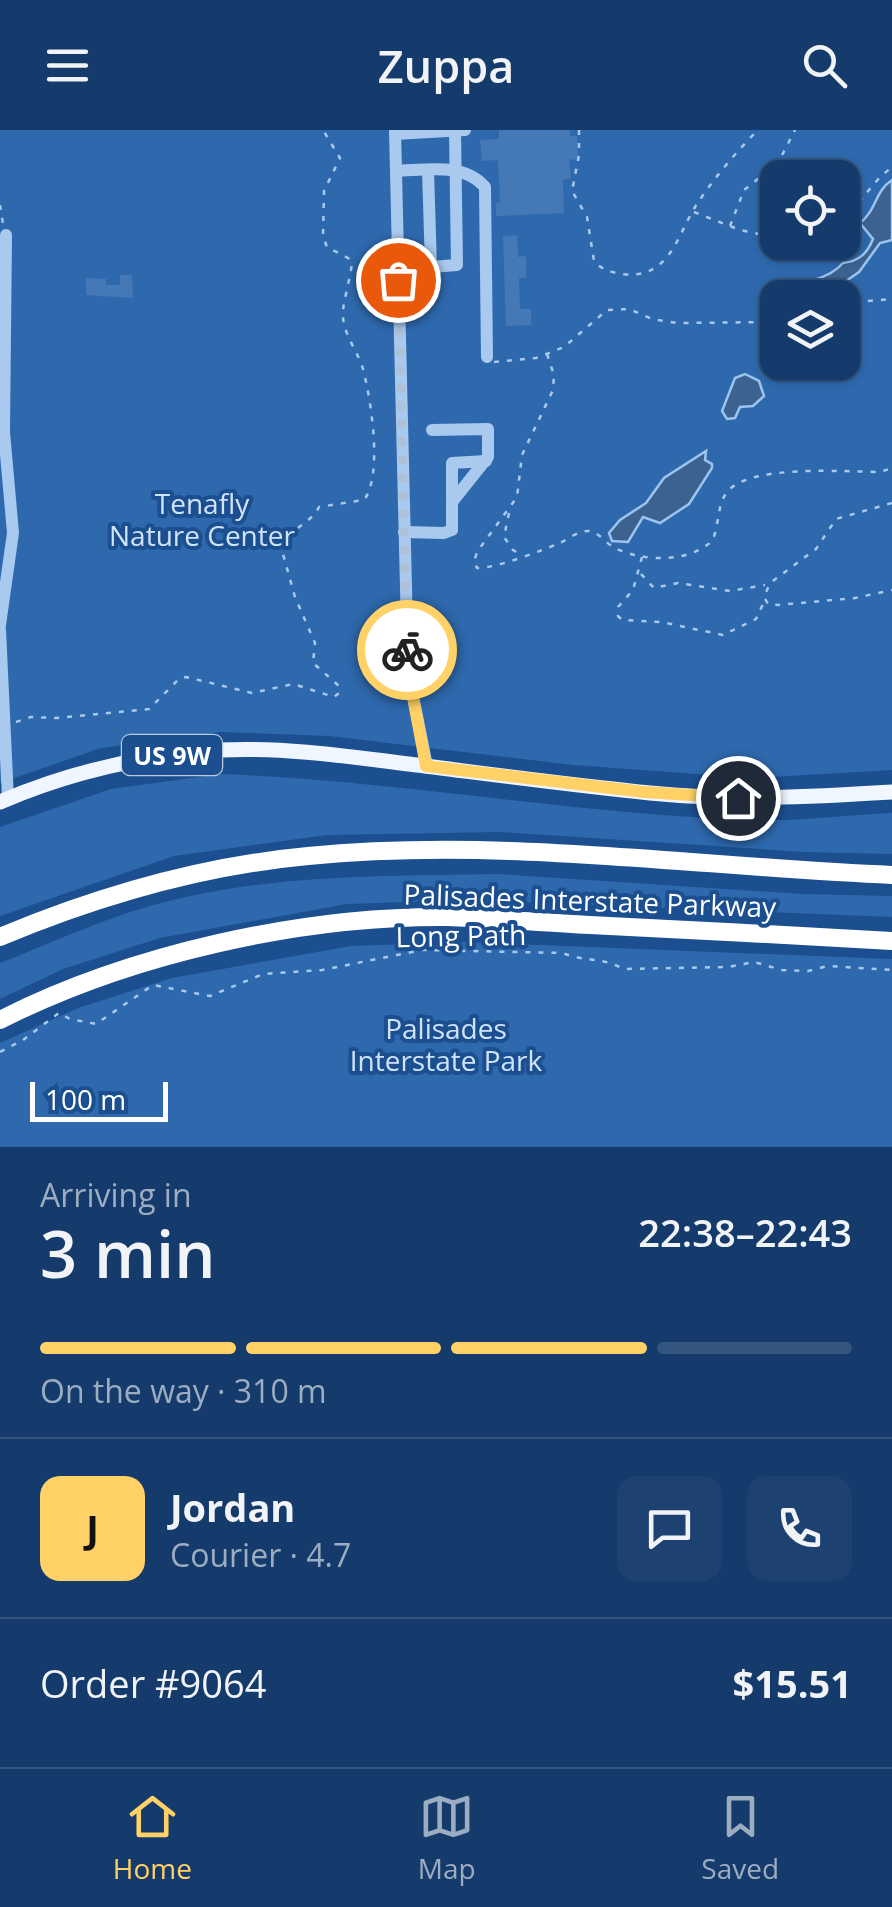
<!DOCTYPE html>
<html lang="en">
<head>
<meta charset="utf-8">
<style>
	:root { --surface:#143b6b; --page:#1d4271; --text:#f1f3f6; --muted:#9dadc1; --line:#33557e; --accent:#ffd166 }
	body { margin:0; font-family:"Open Sans",sans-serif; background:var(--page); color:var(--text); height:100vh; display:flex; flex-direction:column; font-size:38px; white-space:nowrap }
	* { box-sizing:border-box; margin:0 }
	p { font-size:32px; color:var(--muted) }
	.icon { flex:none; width:55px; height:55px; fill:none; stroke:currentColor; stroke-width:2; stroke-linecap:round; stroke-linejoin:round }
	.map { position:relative; height:1017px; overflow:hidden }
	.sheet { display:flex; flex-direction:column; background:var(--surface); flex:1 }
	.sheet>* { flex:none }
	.fabs { position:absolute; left:760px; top:30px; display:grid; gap:20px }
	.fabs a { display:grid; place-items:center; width:100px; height:100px; border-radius:20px; background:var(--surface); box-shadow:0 2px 8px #0004,0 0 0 2px var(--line); font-size:50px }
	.scale { position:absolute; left:30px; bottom:25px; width:138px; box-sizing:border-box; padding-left:10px; border:5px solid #fff; border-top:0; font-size:28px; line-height:35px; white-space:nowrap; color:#fff; -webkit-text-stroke:8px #1b4f8f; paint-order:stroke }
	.pin { position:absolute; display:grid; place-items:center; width:85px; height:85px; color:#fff; margin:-42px; border:5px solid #fff; border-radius:50%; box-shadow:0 2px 10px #0007 }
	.courier { position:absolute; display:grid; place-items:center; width:100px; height:100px; margin:-50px; border:8px solid #ffd166; border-radius:50%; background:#fff; color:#222; box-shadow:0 2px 12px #0007 }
	.summary em { font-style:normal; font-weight:600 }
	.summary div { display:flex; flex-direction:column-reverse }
	.summary { display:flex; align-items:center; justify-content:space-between; height:170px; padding:0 40px }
	h1 { font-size:65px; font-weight:600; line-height:75px }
	.bar { display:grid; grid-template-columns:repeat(4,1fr); gap:15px 10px; align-content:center; height:120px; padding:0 40px }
	.bar i { height:12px; border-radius:8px; background:var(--line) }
	.bar .on { background:var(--accent) }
	.bar p { grid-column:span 4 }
	.line { display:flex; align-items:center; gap:25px; padding:0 40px; border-top:2px solid var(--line) }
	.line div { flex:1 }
	.round { display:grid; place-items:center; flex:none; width:105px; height:105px; border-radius:20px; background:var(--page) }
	header { display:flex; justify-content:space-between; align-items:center; height:130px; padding:0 40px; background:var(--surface); font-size:45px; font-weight:600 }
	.menu { display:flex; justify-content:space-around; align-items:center; height:140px; border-top:2px solid var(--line); background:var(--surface); font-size:28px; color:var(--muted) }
	.menu a { display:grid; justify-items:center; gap:5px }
	.menu .on { color:var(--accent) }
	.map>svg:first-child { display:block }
</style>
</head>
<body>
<header><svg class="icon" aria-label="menu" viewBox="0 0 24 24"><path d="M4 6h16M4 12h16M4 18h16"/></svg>Zuppa<svg class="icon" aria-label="search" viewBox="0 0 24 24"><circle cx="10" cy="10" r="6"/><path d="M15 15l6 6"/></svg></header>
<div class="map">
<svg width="892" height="1017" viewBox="0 0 892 1017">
	<rect width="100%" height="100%" fill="#1b4f8f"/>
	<g fill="#2e69ad" fill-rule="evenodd">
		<path d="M 0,0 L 892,0 L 892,640 L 751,648 L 573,635 L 329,606 L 220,602 L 101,618 L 0,653 ZM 778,48 L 842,48 L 842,112 L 778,112 ZM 778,168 L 842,168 L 842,232 L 778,232 Z"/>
		<path d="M 221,644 C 397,651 571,683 747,690 C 795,692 844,685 892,683 L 892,724 L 804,722 L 500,702 L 327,705 L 174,726 L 0,786 L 0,697 L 111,659 Z"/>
		<path d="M 498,744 L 802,764 L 892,766 L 892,787 L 465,770 L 347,774 L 160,808 L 63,839 L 0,869 L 0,833 C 49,814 99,790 150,776 C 263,744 382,746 498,744 Z"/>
		<path d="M 464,812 L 892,829 L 892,1017 L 0,1017 L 0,913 L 78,878 L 172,848 L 351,816 Z"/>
	</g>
	<g fill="#3c6290" stroke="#9cc4f0" stroke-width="2.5">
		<path d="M 892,50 L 892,110 L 880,113 L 859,142 L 823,167 L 793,167 C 809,145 826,152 843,133 C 859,131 867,124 873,109 L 860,93 C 876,81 875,61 892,50 Z"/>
		<path d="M 745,244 L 759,251 L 764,266 L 753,276 L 740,277 L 735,288 L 727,289 L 722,281 L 735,248 Z"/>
		<path d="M 706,321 L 705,330 L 712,334 L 712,338 L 689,374 L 660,393 L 643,387 L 628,412 L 612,411 L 609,403 L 620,390 L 646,373 L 664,348 Z"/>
	</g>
	<g fill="#4478b7">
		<path d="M 499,0 L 570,0 L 570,6 L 577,6 L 578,29 L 569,30 L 571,48 L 563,50 L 564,83 L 496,86 L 496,73 L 500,73 L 498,30 L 482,31 L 480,10 L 499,9 Z"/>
		<path d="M 517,105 L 518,127 L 526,126 L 526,148 L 519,148 L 520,179 L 531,179 L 531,195 L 506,196 L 503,106 Z"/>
		<path d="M 120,145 L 132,145 L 133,168 L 86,165 L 86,148 L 106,149 L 106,155 L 120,155 Z"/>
	</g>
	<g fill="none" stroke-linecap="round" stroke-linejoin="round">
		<g stroke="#a9c9ee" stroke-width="2.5" stroke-dasharray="5 8" stroke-linecap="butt">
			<path d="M 579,0 L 579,25 L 572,61 L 587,87 L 594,131 C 602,140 611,142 622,144 C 671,150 677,104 697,74 C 714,48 736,22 758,0"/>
			<path d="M 0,75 L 3,94"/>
			<path d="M 694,82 L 740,100 L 778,108"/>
			<path d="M 842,92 L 880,47 L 892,37"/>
			<path d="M 730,96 L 744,60 L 778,33 L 795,0"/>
			<path d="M 842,173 L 892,169"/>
			<path d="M 547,224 L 554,245 L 553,260 L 522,325 L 517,367 L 477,422 L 474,432 L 477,438 C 498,438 540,421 560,413 C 568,409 580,400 589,401 C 599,402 606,414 615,418 C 644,432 688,433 712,411 C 719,397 717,378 725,365 C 743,333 846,342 880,342 L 892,338"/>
			<path d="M 494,232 L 536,228 L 564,217 L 607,180 L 629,179 L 652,189 L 677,193 L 778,192"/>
			<path d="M 892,373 L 836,389 L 816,419 L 770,453 L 764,467 L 768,474 L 778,475 L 855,468 L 892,460"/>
			<path d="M 509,383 L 504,407 L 513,420 L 523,426"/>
			<path d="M 642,427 L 633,460 L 618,477 L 618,486 L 622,490 L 661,492 L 723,505 L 756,489 L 764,472"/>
			<path d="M 641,444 L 654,458 L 678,453 L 730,461 L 765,455"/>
			<path d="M 16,592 L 31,587 L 57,588 L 149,579 L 179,549 L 186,547 L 252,563 L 293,554 L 334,567 L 339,563 L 339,556 L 313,533 L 315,513 L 295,467 L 281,417 C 288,399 311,394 319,377 L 364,370 C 383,345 371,269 363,239 C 357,219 341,202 343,180 C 345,165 350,149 352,133 L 348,128 L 327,117 L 323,106 L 324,61 L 340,28 L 323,0"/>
			<path d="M 0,922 L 23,910 L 59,883 L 70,889 L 96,894 L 153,855 L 210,866 L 263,844 L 322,840 L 422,820 L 563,823 C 584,832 604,827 623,839 L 728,837 L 754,832 L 782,840 L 808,841 L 828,836 L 892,840"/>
		</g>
		<g stroke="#a9c9ee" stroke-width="12">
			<path d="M 395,0 L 408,541 L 427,636"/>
			<path d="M 395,4 L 465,0"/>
			<path d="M 428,40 L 431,137 L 457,135 L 455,0"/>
			<path d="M 396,41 C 426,40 463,32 485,57 L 487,227"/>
			<path d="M 452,372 L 452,333 L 486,331"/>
			<path d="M 404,402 L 444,403 L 452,400 L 452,372 L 488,327 L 488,299 L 432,300"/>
			<path d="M 0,495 L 13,403 L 4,302 L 6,105"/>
			<path d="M 0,500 L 8,669"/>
		</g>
		<path stroke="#f0f6ff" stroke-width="15" d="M 0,672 C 70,642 144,625 220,620 C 284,617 346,626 409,634 C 489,644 569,655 650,663 C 731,671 811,667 892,662"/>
		<g stroke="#fff" stroke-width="18">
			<path d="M 0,807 C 98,766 201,736 308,726 C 502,707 698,737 892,745"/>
			<path d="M 0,890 C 130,824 301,786 446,787 C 494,788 542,793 590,795 C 691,800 791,805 892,811"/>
		</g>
	</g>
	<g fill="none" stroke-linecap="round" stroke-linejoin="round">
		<path stroke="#afc1d8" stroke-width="10" stroke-dasharray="0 18" d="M 398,150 L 407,520"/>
		<path stroke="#ffd166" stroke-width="12" d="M 407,520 L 408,541 L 426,636 L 644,662 L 738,668"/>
	</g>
	<g text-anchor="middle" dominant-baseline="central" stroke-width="8" stroke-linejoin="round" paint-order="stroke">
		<rect fill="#1b4f8f" stroke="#bbcadd" stroke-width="2.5" x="122" y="605" width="100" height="40" rx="8"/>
		<g font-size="25" font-weight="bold" fill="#fff">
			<text x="172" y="625">US 9W</text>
		</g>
		<g font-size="28" fill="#cfe3fa" stroke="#1b4f8f">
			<text x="202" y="373">Tenafly<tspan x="202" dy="32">Nature Center</tspan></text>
			<text x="446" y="898">Palisades<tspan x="446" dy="32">Interstate Park</tspan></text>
		</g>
		<g font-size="28" fill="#fff" stroke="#1b4f8f">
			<text transform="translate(590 770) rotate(2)">Palisades Interstate Parkway</text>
			<text transform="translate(461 805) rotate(-1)">Long Path</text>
		</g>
	</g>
</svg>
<div class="fabs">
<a><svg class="icon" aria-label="locate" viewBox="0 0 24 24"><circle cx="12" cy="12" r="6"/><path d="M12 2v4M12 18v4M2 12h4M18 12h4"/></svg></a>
<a><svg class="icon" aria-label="layers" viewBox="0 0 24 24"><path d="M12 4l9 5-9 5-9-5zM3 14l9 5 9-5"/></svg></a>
</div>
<div class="scale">100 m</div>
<div class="pin" style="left:398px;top:150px;background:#ea580c"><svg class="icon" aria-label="bag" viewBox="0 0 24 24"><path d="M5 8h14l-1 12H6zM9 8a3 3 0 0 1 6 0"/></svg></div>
<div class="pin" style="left:738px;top:668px;background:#1f2937"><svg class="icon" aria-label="home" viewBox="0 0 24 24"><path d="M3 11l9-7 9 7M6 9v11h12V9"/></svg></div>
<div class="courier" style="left:407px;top:520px"><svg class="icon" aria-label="bike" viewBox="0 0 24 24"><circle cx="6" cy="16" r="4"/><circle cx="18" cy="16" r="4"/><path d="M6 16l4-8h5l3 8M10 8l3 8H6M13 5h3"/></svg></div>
</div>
<section class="sheet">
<div class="summary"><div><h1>3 min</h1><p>Arriving in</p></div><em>22:38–22:43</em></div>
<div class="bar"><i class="on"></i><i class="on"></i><i class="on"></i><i></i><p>On the way · 310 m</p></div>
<div class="line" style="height:180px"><b class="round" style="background:var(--accent);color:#111">J</b><div><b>Jordan</b><p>Courier · 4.7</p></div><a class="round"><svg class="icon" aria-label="chat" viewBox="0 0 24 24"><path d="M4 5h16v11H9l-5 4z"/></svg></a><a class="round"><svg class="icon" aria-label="phone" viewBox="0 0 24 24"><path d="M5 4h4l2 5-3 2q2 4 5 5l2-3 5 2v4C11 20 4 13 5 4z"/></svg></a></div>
<div class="line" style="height:130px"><div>Order #9064</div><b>$15.51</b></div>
</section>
<nav class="menu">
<a class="on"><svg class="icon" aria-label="home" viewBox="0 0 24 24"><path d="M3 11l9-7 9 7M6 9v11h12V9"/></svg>Home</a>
<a><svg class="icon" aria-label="map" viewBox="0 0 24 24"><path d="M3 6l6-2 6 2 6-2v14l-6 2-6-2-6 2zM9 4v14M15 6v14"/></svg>Map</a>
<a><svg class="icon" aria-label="saved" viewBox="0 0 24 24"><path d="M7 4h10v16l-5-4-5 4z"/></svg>Saved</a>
</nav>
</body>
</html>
